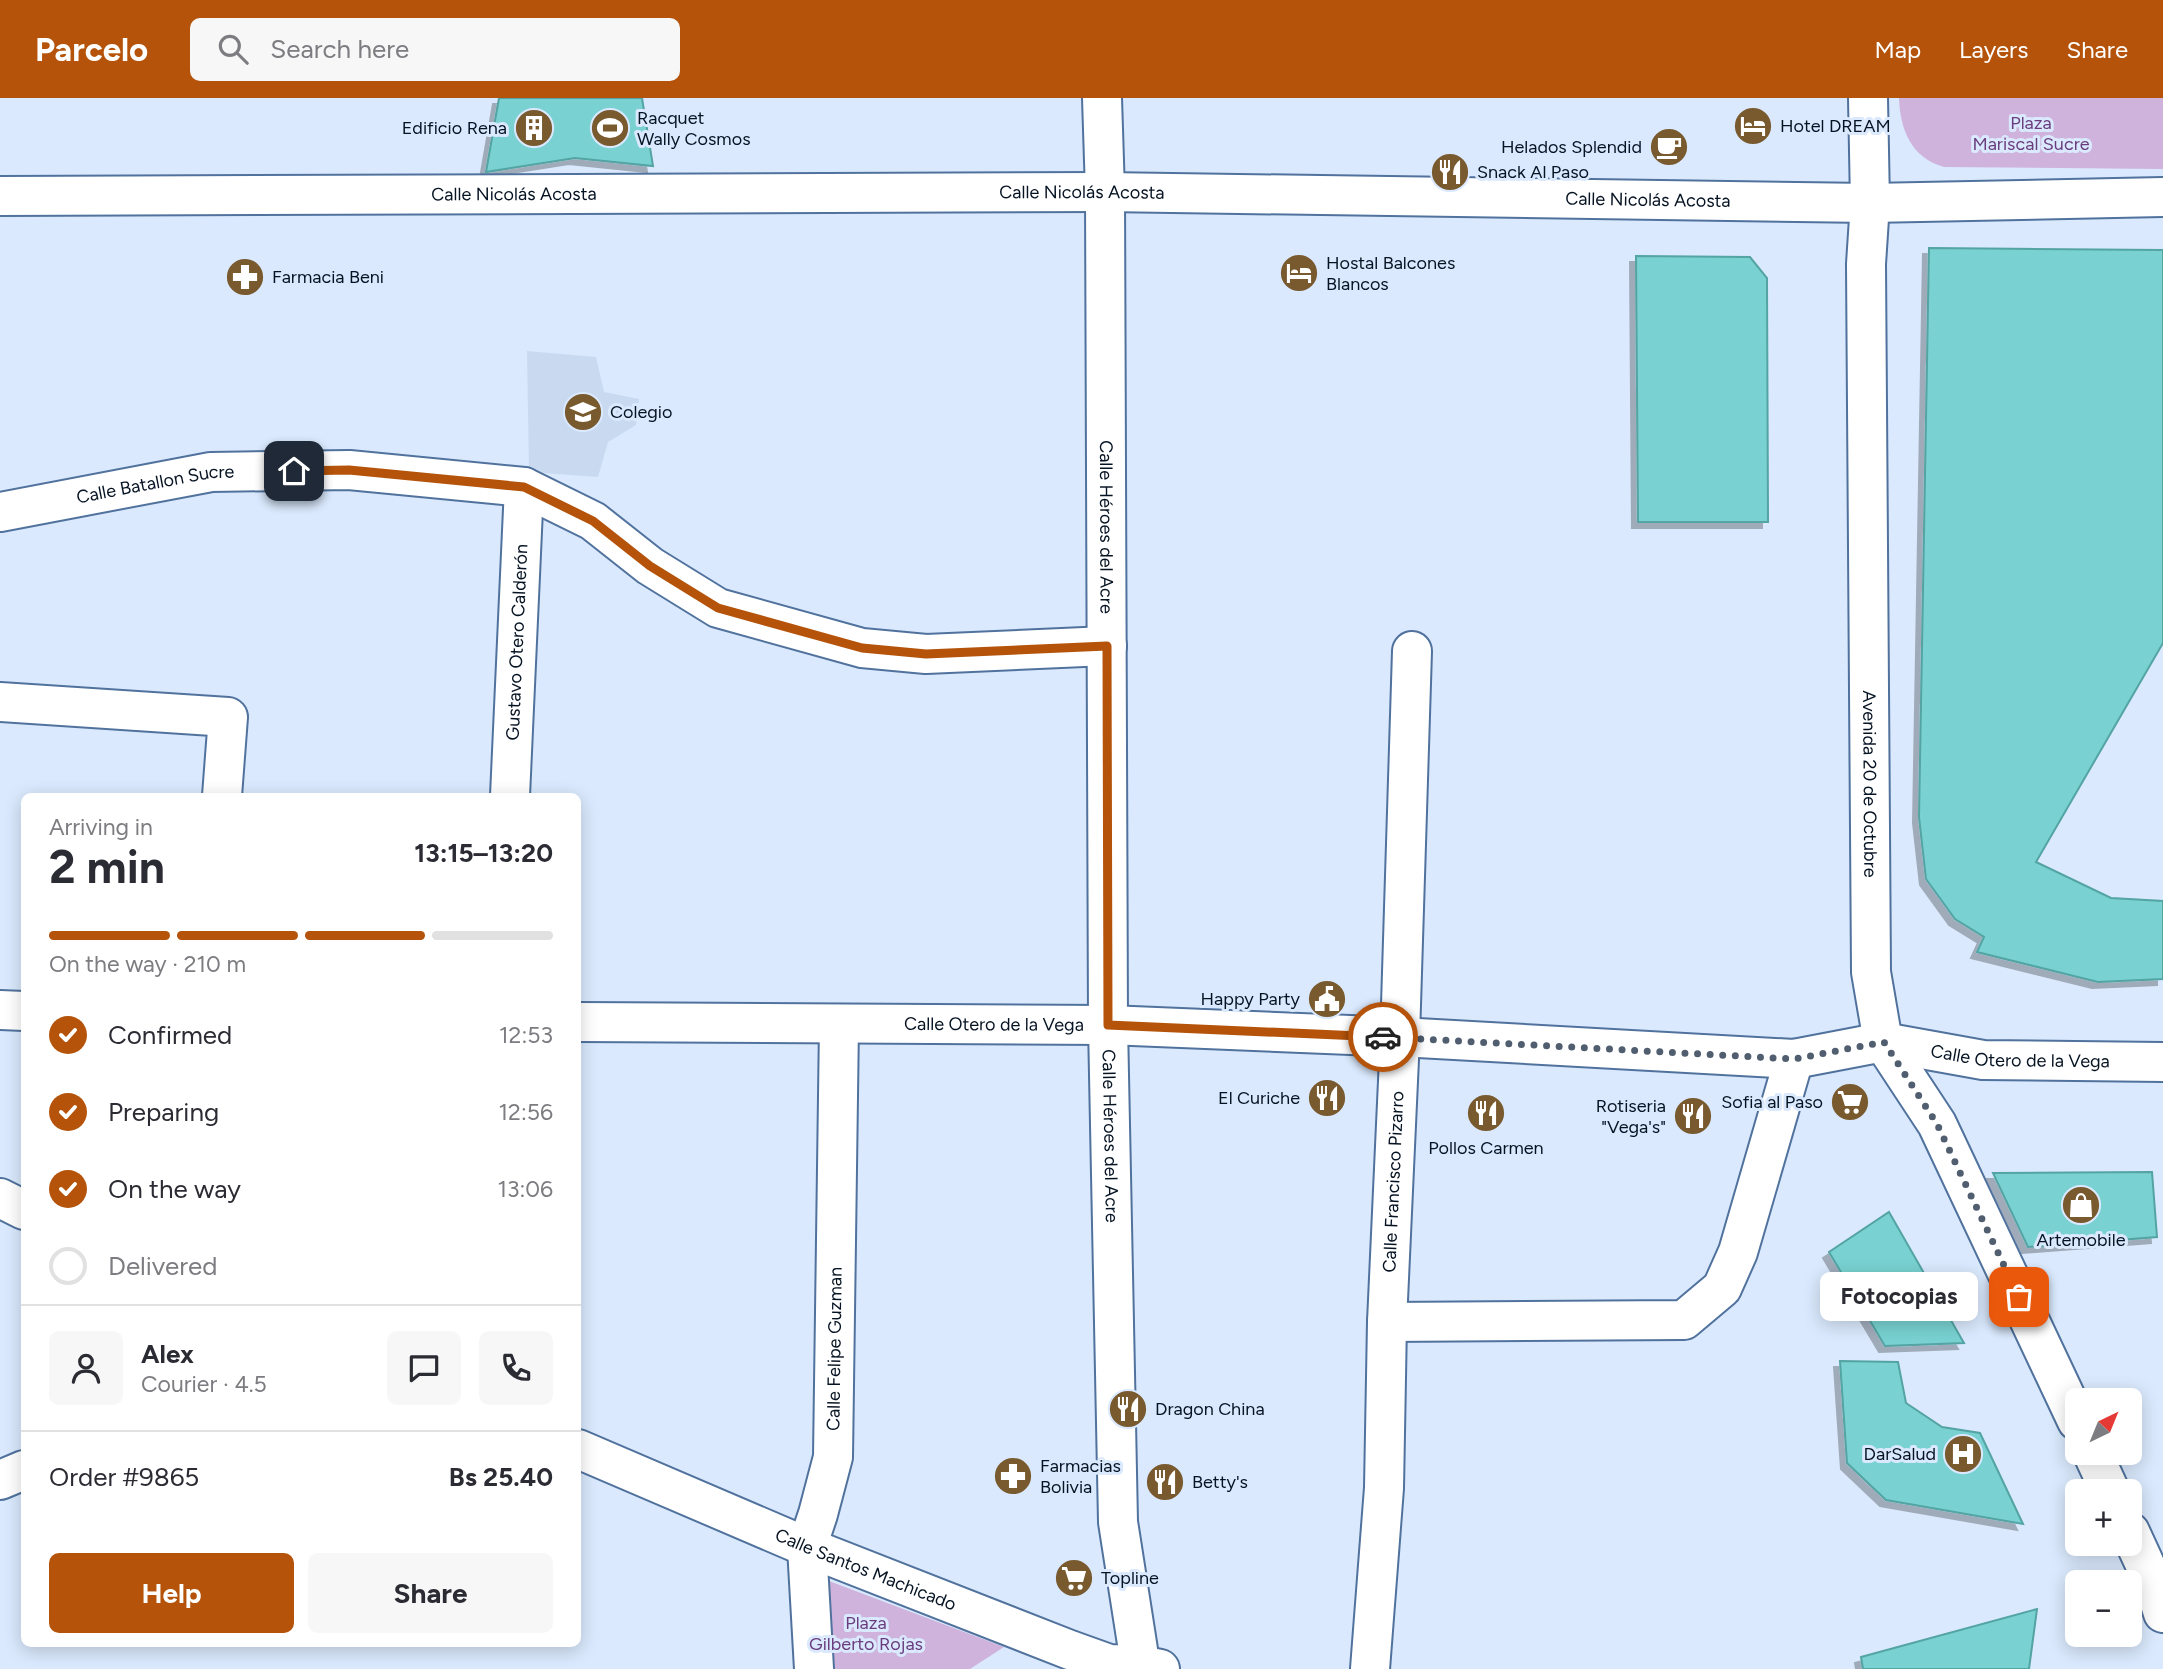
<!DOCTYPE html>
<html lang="en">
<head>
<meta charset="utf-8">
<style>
	:root { --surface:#fff; --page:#f7f7f7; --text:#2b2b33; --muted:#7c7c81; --line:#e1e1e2; --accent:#b45309 }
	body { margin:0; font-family:Figtree,sans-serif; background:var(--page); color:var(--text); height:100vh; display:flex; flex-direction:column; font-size:26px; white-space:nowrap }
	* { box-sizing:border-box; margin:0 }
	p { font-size:23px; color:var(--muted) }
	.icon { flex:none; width:38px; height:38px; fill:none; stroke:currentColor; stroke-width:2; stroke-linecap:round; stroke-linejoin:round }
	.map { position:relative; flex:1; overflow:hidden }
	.drawer { position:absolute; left:21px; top:695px; width:560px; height:854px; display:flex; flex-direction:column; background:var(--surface); border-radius:10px; box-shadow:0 4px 18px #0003 }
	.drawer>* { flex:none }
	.needle { width:46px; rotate:43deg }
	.tools { position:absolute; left:2065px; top:1290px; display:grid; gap:14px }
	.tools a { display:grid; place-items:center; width:77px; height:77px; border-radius:10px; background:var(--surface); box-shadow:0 4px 18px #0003; font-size:35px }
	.pin { position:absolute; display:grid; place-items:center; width:60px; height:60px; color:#fff; margin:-30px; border-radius:14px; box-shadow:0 4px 10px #0006 }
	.courier { position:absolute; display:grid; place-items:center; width:70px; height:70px; margin:-35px; border:5px solid #b45309; border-radius:50%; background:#fff; color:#222; box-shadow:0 2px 9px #0007 }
	.bubble { position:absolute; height:49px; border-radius:10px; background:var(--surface); box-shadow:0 4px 18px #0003; font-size:23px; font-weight:700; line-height:49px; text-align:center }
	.summary em { font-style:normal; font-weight:700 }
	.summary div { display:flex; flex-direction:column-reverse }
	.summary { display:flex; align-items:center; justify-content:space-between; height:119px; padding:0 28px }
	h1 { font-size:46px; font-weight:700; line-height:52px }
	.bar { display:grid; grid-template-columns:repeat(4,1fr); gap:10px 7px; align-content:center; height:84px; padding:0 28px }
	.bar i { height:9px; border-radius:5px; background:var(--line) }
	.bar .on { background:var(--accent) }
	.bar p { grid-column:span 4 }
	.line { display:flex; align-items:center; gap:18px; padding:0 28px; border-top:2px solid var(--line) }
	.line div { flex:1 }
	.round { display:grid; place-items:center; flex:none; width:74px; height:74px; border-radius:10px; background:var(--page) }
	ol { padding:0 28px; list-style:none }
	li { display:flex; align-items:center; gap:21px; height:77px }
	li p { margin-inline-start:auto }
	li .icon { padding:7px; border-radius:50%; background:var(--accent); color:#fff; stroke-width:4 }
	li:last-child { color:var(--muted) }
	li i { width:38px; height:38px; border:4px solid var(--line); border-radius:50% }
	.action { display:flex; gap:14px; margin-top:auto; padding:14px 28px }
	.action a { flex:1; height:80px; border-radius:10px; background:var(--accent); color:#fff; font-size:28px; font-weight:700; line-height:80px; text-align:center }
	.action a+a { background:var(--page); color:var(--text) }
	header { display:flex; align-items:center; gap:42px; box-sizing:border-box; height:98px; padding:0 35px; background:var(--accent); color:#fff }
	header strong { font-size:33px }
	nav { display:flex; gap:38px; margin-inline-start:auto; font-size:24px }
	.search { width:490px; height:63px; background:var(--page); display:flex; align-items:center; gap:18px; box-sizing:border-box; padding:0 24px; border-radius:10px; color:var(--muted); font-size:26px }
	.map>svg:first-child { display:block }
</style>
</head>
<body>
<header>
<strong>Parcelo</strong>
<div class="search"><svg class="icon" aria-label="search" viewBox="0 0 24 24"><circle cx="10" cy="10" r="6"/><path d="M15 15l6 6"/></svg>Search here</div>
<nav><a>Map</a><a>Layers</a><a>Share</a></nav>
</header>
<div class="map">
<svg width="2163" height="1571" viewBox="0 0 2163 1571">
	<defs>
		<filter id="shadow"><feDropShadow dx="-6" dy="6" stdDeviation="0" flood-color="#0004"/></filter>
	</defs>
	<rect width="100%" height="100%" fill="#dae9fd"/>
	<path fill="#c9daf0" d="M 527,253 L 596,259 L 604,294 L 639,301 L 636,327 L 608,344 L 598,379 L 529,374 Z"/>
	<g fill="#cfb3dc">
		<path d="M 1899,0 L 2163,0 L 2163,71 L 1944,69 C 1911,60 1900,31 1899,0 Z"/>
		<path d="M 829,1483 L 1004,1549 L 970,1571 L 831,1571 Z"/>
	</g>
	<g fill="#79d1d1" stroke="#53a4a3" stroke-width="2" filter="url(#shadow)">
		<path d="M 499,0 L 642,0 L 653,68 L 575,60 L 486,74 Z"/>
		<path d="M 1929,150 L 2163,152 L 2163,545 L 2036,764 L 2111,800 L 2163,803 L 2163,881 L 2098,884 L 1977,854 L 1984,839 L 1955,821 L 1926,781 L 1919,719 Z"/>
		<path d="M 1636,158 L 1750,159 L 1767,180 L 1768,424 L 1638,424 Z"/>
		<path d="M 2152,1074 L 2157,1139 L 2028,1149 L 1993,1075 Z"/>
		<path d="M 1889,1114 L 1964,1245 L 1885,1248 L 1829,1154 Z"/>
		<path d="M 1840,1263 L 1898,1264 L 1906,1305 L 1942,1329 L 1980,1335 L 2023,1426 L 1886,1402 L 1847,1365 Z"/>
		<path d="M 2037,1511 L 2029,1571 L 1863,1571 L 1861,1559 Z"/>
	</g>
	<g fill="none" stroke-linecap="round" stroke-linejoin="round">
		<g stroke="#50729d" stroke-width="42">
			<g id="minor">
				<path id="s1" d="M 0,98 L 1105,94 L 1870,105 L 2163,99"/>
				<path id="s2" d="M 0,414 L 211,374 L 349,372 L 524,389 L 593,423 L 650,468 L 718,510 L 862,550 L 926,556 L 1107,548"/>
				<path d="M 0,604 L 228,619 L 222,698"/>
				<path id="s3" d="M 510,698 L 524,389"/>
				<path d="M 0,912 L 24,913"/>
				<path id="s4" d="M 578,924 L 1108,927 L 1400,939 L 1794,961 L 1883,944 L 1983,962 L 2163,964"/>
				<path d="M 0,1100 L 24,1112"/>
				<path d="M 1387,1224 L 1684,1222 L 1722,1190 L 1738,1154 L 1794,961"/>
				<path id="s5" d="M 578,1351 L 807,1449 L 1070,1552 L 1109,1566 L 1139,1567 L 1160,1571"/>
				<path d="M 0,1382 L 24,1372"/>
				<path id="s6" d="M 814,1571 L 807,1449 L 818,1416 L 833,1359 L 839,926"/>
				<path id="s7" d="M 1370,1571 L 1384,1390 L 1387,1224 L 1400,939 L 1412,553"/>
			</g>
		</g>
		<g stroke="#50729d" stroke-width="42">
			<g id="major">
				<path id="s8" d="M 1102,0 L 1105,94 L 1108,927 L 1118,1424 L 1141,1571"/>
				<path id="s9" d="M 1868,0 L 1870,105 L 1866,166 L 1871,874 L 1883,944 L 1937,1026 L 2077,1323"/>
				<path d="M 2092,1354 L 2110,1393"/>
				<path d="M 2130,1434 L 2154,1486 L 2163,1515"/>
			</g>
		</g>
		<use href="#minor" stroke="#fff" stroke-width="38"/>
		<use href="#major" stroke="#fff" stroke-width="38"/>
	</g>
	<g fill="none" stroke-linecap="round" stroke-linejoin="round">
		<path stroke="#505e6f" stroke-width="7" stroke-dasharray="0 12.6" d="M 1383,939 L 1794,961 L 1884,944 L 1937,1026 L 2019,1199"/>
		<path stroke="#b45309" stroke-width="9" d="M 294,373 L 349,372 L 524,389 L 593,423 L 650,468 L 718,510 L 862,550 L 926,556 L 1107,548 L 1108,927 L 1383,939"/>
	</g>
	<defs>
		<g id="hotel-disc" transform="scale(2.0125)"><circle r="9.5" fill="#795a2f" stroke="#dae9fd"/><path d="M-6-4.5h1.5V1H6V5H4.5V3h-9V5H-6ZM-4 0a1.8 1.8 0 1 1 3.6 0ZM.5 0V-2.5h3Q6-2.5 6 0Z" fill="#fff"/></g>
		<g id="building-disc" transform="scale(2.0125)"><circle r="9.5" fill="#795a2f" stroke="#dae9fd"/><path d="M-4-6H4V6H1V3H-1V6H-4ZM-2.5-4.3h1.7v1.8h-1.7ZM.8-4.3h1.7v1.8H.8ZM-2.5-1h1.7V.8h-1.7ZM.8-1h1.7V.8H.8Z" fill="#fff"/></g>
		<g id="stadium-disc" transform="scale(2.0125)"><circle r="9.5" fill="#795a2f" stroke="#dae9fd"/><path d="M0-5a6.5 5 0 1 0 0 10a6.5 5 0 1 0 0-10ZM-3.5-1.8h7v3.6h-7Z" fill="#fff"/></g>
		<g id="cafe-disc" transform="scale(2.0125)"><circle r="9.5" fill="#795a2f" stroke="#dae9fd"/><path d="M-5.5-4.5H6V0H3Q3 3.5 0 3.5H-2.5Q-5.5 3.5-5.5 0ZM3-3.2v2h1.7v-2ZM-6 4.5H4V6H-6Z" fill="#fff"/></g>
		<g id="restaurant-disc" transform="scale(2.0125)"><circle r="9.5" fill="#795a2f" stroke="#dae9fd"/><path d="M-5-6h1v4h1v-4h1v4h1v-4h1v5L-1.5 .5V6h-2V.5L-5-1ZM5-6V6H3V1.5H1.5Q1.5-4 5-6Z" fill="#fff"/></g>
		<g id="pharmacy-disc" transform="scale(2.0125)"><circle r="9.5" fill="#795a2f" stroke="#dae9fd"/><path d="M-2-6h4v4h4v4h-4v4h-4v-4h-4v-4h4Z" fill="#fff"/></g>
		<g id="school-disc" transform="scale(2.0125)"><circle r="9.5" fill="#795a2f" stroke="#dae9fd"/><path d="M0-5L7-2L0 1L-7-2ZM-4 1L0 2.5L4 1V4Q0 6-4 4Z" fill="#fff"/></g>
		<g id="civic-disc" transform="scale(2.0125)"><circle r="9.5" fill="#795a2f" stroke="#dae9fd"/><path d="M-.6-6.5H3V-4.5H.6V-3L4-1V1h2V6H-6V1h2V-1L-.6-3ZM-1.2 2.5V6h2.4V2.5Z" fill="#fff"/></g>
		<g id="supermarket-disc" transform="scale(2.0125)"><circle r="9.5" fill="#795a2f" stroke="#dae9fd"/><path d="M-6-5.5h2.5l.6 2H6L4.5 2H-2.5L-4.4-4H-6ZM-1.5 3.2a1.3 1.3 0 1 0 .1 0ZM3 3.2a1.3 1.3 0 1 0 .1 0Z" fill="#fff"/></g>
		<g id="shop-disc" transform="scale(2.0125)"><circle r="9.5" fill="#795a2f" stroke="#dae9fd"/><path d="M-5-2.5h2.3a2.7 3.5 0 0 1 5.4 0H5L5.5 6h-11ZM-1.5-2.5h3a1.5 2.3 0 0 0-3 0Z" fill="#fff"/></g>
		<g id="hospital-disc" transform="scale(2.0125)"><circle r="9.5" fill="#795a2f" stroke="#dae9fd"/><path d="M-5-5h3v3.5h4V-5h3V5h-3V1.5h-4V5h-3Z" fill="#fff"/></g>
	</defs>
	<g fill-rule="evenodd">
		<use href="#hotel-disc" x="1753" y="28"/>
		<use href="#building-disc" x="534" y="30"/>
		<use href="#stadium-disc" x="610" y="30"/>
		<use href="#cafe-disc" x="1669" y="49"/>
		<use href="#restaurant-disc" x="1450" y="74"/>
		<use href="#hotel-disc" x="1299" y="175"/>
		<use href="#pharmacy-disc" x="245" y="179"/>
		<use href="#school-disc" x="583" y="314"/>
		<use href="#civic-disc" x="1327" y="901"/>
		<use href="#restaurant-disc" x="1327" y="1000"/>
		<use href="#supermarket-disc" x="1850" y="1004"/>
		<use href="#restaurant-disc" x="1486" y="1015"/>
		<use href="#restaurant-disc" x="1693" y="1018"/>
		<use href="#shop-disc" x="2081" y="1107"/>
		<use href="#restaurant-disc" x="1128" y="1311"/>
		<use href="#hospital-disc" x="1963" y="1356"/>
		<use href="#pharmacy-disc" x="1013" y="1378"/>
		<use href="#restaurant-disc" x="1165" y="1384"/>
		<use href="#supermarket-disc" x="1074" y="1480"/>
	</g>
	<g text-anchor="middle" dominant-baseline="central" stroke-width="6" stroke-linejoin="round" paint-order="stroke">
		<g font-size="18" fill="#061323" stroke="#dae9fd" text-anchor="start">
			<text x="637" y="20">Racquet<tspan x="637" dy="21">Wally Cosmos</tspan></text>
			<text x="1780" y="28">Hotel DREAM</text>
			<text x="507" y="30" text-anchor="end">Edificio Rena</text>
			<text x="1642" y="49" text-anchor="end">Helados Splendid</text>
			<text x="1477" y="74">Snack Al Paso</text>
			<text x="1326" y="165">Hostal Balcones<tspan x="1326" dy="21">Blancos</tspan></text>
			<text x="272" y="179">Farmacia Beni</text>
			<text x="610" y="314">Colegio</text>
			<text x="1300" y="901" text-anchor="end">Happy Party</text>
			<text x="1300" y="1000" text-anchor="end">El Curiche</text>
			<text x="1823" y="1004" text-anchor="end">Sofia al Paso</text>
			<text x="1666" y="1008" text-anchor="end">Rotiseria<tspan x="1666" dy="21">"Vega's"</tspan></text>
			<text x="1486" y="1050" text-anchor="middle">Pollos Carmen</text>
			<text x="2081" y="1142" text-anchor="middle">Artemobile</text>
			<text x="1155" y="1311">Dragon China</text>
			<text x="1936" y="1356" text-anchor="end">DarSalud</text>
			<text x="1040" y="1368">Farmacias<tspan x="1040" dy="21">Bolivia</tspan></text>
			<text x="1192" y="1384">Betty's</text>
			<text x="1101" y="1480">Topline</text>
		</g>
		<g font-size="18" fill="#6a3c7e" stroke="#dae9fd">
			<text x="2031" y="25">Plaza<tspan x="2031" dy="21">Mariscal Sucre</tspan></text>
			<text x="866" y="1525">Plaza<tspan x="866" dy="21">Gilberto Rojas</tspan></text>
		</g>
		<g font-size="18" fill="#061323" stroke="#dae9fd">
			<text stroke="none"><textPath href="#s1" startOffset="1082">Calle Nicolás Acosta</textPath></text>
			<text stroke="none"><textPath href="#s1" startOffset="514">Calle Nicolás Acosta</textPath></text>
			<text stroke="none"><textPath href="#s1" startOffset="1648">Calle Nicolás Acosta</textPath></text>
			<text stroke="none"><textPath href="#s2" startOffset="158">Calle Batallon Sucre</textPath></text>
			<text stroke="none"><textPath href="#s8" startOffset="429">Calle Héroes del Acre</textPath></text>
			<text stroke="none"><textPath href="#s3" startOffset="154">Gustavo Otero Calderón</textPath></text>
			<text stroke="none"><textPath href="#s9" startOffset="686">Avenida 20 de Octubre</textPath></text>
			<text stroke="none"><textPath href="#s4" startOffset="416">Calle Otero de la Vega</textPath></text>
			<text stroke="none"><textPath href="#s4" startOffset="1446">Calle Otero de la Vega</textPath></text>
			<text stroke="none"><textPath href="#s8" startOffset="1038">Calle Héroes del Acre</textPath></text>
			<text stroke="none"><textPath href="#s7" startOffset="488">Calle Francisco Pizarro</textPath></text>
			<text stroke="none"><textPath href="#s6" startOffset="324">Calle Felipe Guzman</textPath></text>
			<text stroke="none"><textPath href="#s5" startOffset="312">Calle Santos Machicado</textPath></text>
		</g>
	</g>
</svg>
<div class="tools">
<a><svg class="needle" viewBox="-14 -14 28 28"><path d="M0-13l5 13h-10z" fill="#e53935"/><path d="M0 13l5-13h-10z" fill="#7c7c81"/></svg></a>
<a>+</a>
<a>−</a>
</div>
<div class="pin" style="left:2019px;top:1199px;background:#ea580c"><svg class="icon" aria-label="bag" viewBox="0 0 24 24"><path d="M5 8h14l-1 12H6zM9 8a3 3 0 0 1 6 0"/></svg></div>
<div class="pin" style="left:294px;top:373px;background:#1f2937"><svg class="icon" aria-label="home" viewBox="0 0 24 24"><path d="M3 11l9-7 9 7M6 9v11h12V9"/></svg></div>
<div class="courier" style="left:1383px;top:939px"><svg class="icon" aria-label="car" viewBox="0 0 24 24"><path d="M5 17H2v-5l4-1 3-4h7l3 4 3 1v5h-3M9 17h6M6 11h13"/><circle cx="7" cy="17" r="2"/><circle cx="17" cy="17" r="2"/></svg></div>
<div class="bubble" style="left:1820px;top:1174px;width:158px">Fotocopias</div>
<section class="drawer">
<div class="summary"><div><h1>2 min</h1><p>Arriving in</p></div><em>13:15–13:20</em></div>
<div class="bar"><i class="on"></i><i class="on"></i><i class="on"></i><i></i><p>On the way · 210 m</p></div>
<ol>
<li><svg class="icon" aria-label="check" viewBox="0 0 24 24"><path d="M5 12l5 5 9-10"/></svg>Confirmed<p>12:53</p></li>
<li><svg class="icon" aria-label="check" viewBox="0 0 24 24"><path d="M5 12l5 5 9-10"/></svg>Preparing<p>12:56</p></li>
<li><svg class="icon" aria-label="check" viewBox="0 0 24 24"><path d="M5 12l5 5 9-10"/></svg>On the way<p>13:06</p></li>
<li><i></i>Delivered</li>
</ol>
<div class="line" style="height:126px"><a class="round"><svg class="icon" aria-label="person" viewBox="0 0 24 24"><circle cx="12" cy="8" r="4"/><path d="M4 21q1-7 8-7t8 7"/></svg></a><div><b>Alex</b><p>Courier · 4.5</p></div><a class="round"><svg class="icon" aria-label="chat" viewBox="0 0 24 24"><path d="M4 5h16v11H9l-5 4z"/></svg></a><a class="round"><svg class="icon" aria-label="phone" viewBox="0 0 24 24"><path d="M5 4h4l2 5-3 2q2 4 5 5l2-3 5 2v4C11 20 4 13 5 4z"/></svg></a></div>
<div class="line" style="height:91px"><div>Order #9865</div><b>Bs 25.40</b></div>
<div class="action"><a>Help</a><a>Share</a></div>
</section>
</div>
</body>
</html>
